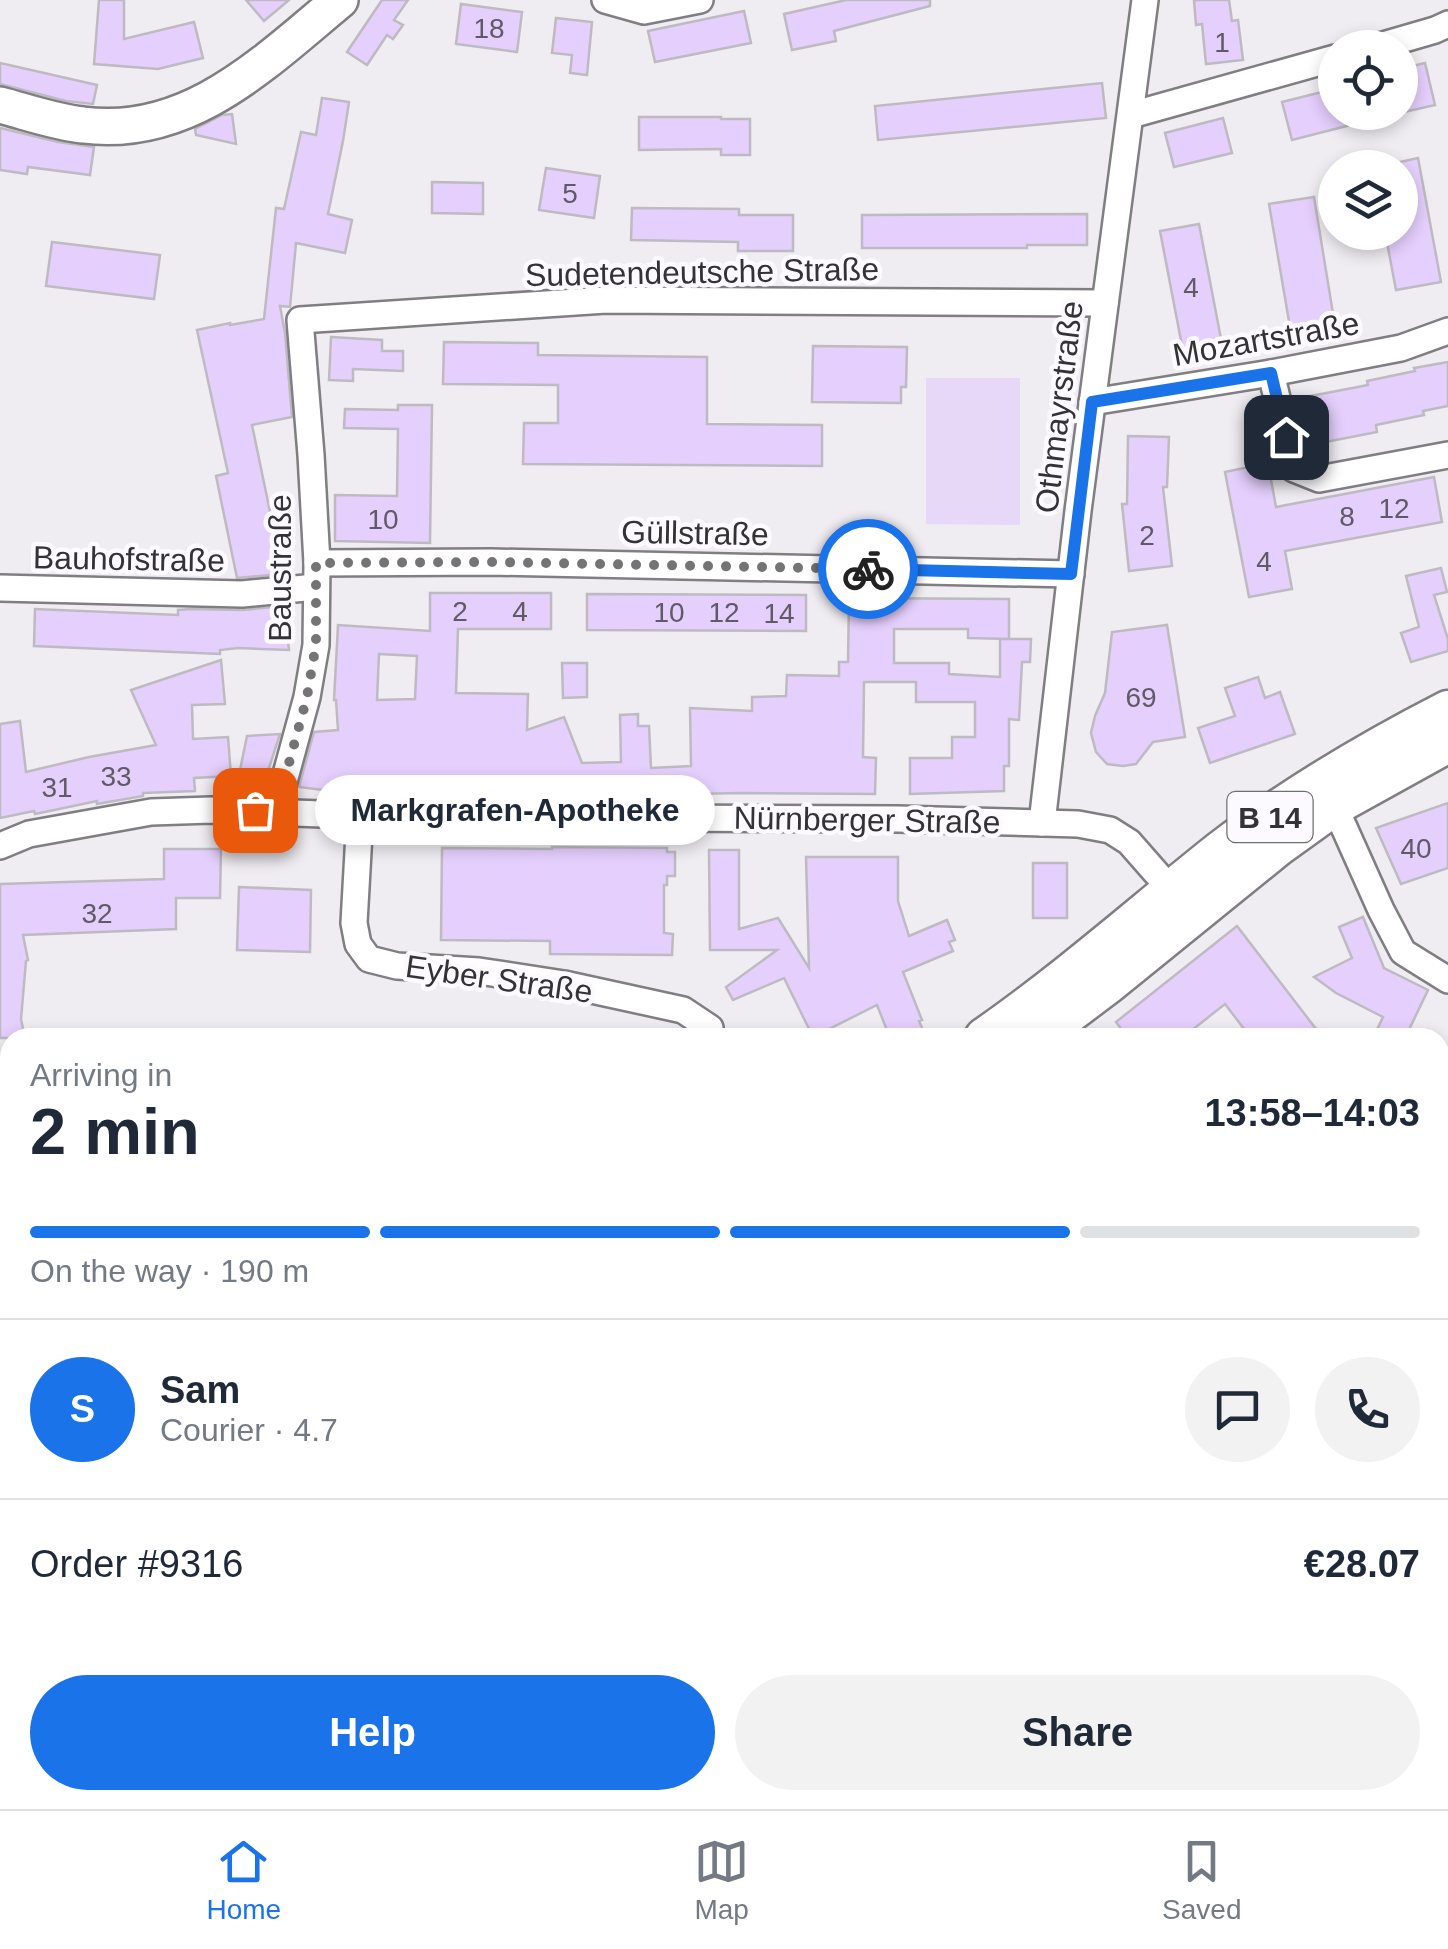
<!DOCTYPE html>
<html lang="en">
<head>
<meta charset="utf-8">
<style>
	:root { --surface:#fff; --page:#f2f2f3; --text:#1f2937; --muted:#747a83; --line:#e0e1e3; --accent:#1a73e8 }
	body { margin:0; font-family:Helvetica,sans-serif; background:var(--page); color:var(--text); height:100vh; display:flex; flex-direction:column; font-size:38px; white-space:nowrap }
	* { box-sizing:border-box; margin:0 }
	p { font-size:32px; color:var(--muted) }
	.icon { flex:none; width:55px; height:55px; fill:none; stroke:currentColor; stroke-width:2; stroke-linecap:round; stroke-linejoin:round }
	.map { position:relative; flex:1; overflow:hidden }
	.details { position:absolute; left:0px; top:1028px; width:1450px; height:782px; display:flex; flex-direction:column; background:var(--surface); border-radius:30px 30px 0 0; box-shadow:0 5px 15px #0003 }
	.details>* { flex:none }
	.buttons { position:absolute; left:1318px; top:30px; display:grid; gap:20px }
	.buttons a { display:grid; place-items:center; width:100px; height:100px; border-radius:50%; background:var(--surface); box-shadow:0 5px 15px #0003; font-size:50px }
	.pin { position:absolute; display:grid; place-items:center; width:85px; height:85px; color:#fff; margin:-42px; border-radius:20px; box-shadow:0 5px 15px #0006 }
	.courier { position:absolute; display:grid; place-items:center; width:100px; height:100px; margin:-50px; border:8px solid #1a73e8; border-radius:50%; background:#fff; color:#222; box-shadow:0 2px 12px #0007 }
	.bubble { position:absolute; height:70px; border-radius:35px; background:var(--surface); box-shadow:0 5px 15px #0003; font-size:32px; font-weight:700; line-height:70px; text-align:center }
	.head em { font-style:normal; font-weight:700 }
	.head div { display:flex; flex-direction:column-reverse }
	.head { display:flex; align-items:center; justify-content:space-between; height:170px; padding:0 30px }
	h1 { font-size:65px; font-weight:700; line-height:75px }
	.bar { display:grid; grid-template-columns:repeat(4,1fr); gap:15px 10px; align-content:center; height:120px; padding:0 30px }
	.bar i { height:12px; border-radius:8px; background:var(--line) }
	.bar .on { background:var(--accent) }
	.bar p { grid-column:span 4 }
	.line { display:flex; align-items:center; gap:25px; padding:0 30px; border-top:2px solid var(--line) }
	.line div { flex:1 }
	.round { display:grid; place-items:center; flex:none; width:105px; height:105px; border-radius:52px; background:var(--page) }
	.cta { display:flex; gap:20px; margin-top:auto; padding:20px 30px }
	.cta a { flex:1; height:115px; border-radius:60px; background:var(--accent); color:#fff; font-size:40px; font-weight:700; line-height:115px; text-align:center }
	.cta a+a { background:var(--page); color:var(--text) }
	.tabs { display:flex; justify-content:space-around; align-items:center; height:140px; border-top:2px solid var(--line); background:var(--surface); font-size:28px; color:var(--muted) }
	.tabs a { display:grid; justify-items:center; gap:5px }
	.tabs .on { color:var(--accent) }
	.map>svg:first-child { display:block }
</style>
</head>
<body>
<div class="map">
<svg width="1448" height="1809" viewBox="0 0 1448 1809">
	<rect width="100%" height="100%" fill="#efecf2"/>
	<g fill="#e6d8f6">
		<path d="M 926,378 L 1020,378 L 1020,525 L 926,524 Z"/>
		<path d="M 0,1399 L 10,1399 L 10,1800 L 1440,1800 L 1440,1753 L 1448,1757 L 1448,1809 L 0,1809 Z"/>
	</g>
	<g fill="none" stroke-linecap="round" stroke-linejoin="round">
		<g stroke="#d6b9f5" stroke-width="40">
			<path d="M 0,1241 L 10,1242"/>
			<path d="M 1440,1729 L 1448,1733"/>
		</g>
	</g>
	<g fill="#e5cffd" stroke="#bdbbc1" stroke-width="2.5" fill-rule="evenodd">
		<path d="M 99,0 L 124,0 L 124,39 L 194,22 L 203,58 L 158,69 L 94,64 Z"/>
		<path d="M 246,0 L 289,0 L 264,21 Z"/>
		<path d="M 382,0 L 408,0 L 394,20 L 403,25 L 393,39 L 387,35 L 367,65 L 347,52 Z"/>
		<path d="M 846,0 L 930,0 L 930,6 L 834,31 L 836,41 L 792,50 L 784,14 Z"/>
		<path d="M 1194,0 L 1229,0 L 1232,21 L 1238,20 L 1243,60 L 1206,64 L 1202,24 L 1196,25 Z"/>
		<path d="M 461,4 L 522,12 L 517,52 L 456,44 Z"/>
		<path d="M 744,11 L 751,43 L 655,62 L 648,31 Z"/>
		<path d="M 556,18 L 592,22 L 587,75 L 570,73 L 572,55 L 552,53 Z"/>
		<path d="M 0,63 L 97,85 L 93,104 L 66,101 L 0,84 Z"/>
		<path d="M 1425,63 L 1435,105 L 1400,113 L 1400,69 Z"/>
		<path d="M 1102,83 L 1106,118 L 878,140 L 875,106 Z"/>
		<path d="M 1326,91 L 1331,112 L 1373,112 L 1374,119 L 1292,140 L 1282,102 Z"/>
		<path d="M 322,98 L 349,102 L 343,141 L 328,214 L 352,220 L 345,253 L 296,243 L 290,307 L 280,306 L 285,333 L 292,417 L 252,425 L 283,574 L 237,578 L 216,476 L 228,473 L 197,330 L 230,323 L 230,325 L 264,319 L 276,208 L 284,209 L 301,132 L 316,135 Z"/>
		<path d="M 232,114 L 236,144 L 196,135 L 195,129 L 222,115 Z"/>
		<path d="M 639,117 L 721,117 L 721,119 L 750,119 L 750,155 L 721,155 L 721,149 L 639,150 Z"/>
		<path d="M 1223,118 L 1232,153 L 1174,167 L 1165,133 Z"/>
		<path d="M 0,128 L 58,142 L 94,147 L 90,175 L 28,167 L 27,174 L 0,170 Z"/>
		<path d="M 1418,158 L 1441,282 L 1396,290 L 1385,232 L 1400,232 L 1400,162 Z"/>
		<path d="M 546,168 L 600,176 L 594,218 L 539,210 Z"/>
		<path d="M 432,182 L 483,183 L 483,214 L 432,213 Z"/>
		<path d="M 1314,197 L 1335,326 L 1291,333 L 1269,204 Z"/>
		<path d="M 632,208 L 739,209 L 739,215 L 793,215 L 793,251 L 738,251 L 738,242 L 631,240 Z"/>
		<path d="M 1087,214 L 1087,245 L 1027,245 L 1027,248 L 862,248 L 862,215 Z"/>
		<path d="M 1199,224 L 1222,344 L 1183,351 L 1160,231 Z"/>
		<path d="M 52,242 L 160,255 L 154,299 L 46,286 Z"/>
		<path d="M 331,337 L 382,340 L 382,351 L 403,351 L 403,371 L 353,369 L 353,381 L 329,380 Z"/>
		<path d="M 444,342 L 538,343 L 538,355 L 707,357 L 707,424 L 822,425 L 822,466 L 523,464 L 524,423 L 558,423 L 558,385 L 443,384 Z"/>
		<path d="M 813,346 L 907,347 L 906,387 L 901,387 L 901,403 L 812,402 Z"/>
		<path d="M 1448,362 L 1448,406 L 1423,411 L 1424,415 L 1376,425 L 1377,432 L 1305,446 L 1295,399 L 1368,385 L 1367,381 L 1415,371 L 1414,368 Z"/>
		<path d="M 398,405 L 432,405 L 430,543 L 335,541 L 335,495 L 397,496 L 398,429 L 344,428 L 345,409 L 398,410 Z"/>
		<path d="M 1128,436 L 1169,437 L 1167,487 L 1163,487 L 1172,566 L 1129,571 L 1122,504 L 1127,504 Z"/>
		<path d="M 1268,463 L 1276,507 L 1434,477 L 1442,522 L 1285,551 L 1292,589 L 1249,597 L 1225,472 Z"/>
		<path d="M 1441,568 L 1447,592 L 1434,595 L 1448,639 L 1448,651 L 1411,662 L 1401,633 L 1419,627 L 1406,576 Z"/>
		<path d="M 430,593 L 551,593 L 551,629 L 458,629 L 456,693 L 528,694 L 527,730 L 564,717 L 582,763 L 621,762 L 620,715 L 638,714 L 638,726 L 649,726 L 651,768 L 691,766 L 690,708 L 752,711 L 752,697 L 786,696 L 787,675 L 839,676 L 839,662 L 848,662 L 849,598 L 1009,599 L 1009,639 L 968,638 L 968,629 L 894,629 L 894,663 L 949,663 L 949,674 L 1000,677 L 1000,639 L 1031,639 L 1030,662 L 1022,662 L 1019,720 L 1009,719 L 1009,766 L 1004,766 L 1004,791 L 910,794 L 910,758 L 952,758 L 952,737 L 975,737 L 975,702 L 916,702 L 916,682 L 864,682 L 863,757 L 876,758 L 875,794 L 741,793 L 401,800 L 299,787 L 314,732 L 338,730 L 336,700 L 334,700 L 338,625 L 430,631 ZM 379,654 L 417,656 L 415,699 L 377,700 Z"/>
		<path d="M 587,594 L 806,595 L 806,631 L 587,630 Z"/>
		<path d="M 284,606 L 289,650 L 238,648 L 220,650 L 220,654 L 34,646 L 35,609 L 178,615 L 178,610 L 191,609 L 242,610 Z"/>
		<path d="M 1167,625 L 1185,737 L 1153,742 L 1136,764 L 1123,766 L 1107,764 L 1096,752 L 1091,733 L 1095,716 L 1105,693 L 1112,632 Z"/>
		<path d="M 221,660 L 225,704 L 192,705 L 193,739 L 228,737 L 231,776 L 194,778 L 195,791 L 143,793 L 143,796 L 97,804 L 97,801 L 35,814 L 34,811 L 0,818 L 0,724 L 20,721 L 26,772 L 89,757 L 156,745 L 131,690 Z"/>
		<path d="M 562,663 L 587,663 L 587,697 L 563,698 Z"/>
		<path d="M 1258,677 L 1265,698 L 1280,692 L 1295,734 L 1210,763 L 1198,728 L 1235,716 L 1225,688 Z"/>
		<path d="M 280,734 L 267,774 L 239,775 L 247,736 Z"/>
		<path d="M 1448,803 L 1448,868 L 1401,884 L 1376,828 Z"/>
		<path d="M 552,847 L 667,848 L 667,852 L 675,852 L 675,876 L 667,876 L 667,885 L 664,885 L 664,933 L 673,934 L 672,955 L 550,954 L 550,941 L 441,940 L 442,848 L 552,849 Z"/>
		<path d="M 164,849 L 221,849 L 220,898 L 176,898 L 176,929 L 23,935 L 28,960 L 26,961 L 21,1019 L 25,1038 L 0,1038 L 0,884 L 164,879 Z"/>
		<path d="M 709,850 L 739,850 L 739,929 L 778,918 L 809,968 L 806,857 L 898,857 L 898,901 L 909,936 L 947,920 L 955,940 L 949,942 L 953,951 L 903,972 L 922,1020 L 919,1021 L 924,1032 L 910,1038 L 890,1038 L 877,1005 L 813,1037 L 784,978 L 733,1000 L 726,987 L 777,950 L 710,950 Z"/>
		<rect x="1033" y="863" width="34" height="55"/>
		<path d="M 239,887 L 311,890 L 310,952 L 237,950 Z"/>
		<path d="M 1363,917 L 1384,968 L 1428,990 L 1405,1038 L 1373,1038 L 1383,1017 L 1336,993 L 1314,977 L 1352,958 L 1339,927 Z"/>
		<path d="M 1237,926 L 1323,1038 L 1251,1038 L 1225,1004 L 1182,1038 L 1128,1038 L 1116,1022 Z"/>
	</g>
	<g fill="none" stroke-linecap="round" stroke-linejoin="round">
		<g stroke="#807d83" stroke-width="30">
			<g id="street">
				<path d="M 605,0 L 644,11 L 700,0"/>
				<path d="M 1373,48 L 1435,30 L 1448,24"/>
				<path d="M 1131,115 L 1335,58"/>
				<path d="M 1271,373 L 1294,469 L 1319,479 L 1448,455"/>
				<path d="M 1092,402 L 1271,373 L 1401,348 L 1448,331"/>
				<path d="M 317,563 L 491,562 L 1071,574"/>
				<path d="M 0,588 L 242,594 L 316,587"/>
				<path d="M 1334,805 L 1381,910 L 1403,952 L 1448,980"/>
				<path d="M 276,811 L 307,697 L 316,645 L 317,563 L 311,455 L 300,320 L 606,300 L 1105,303"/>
				<path d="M 360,816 L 354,923 L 358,944 L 369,959 L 397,966 L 479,971 L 564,984 L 683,1010 L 710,1028"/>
				<path d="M 1042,823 L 1078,511 L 1145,0"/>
				<path d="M 0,846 L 29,834 L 151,812 L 211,810 L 402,817 L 898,819 L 1078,824 L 1110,830 L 1129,842 L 1179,899"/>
				<path d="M 0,1147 L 10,1153"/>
				<path d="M 1440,1494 L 1448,1479"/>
			</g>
		</g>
		<g stroke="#807d83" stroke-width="40">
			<path id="secondary" d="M 0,105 C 27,112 55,122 83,125 C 189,139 265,62 340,0"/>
		</g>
		<g stroke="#807d83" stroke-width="45">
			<g id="primary">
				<path d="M 985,1038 C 1067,981 1142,914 1220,852 C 1292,797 1368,752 1448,711"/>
				<path d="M 1035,1038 L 1108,983 L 1277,846 L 1334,805 L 1448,742"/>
				<path d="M 0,1175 L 10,1177"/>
				<path d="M 0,1209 L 10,1210"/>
				<path d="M 1440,1582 L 1448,1586"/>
				<path d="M 1440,1617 L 1448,1621"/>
			</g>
		</g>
		<use href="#street" stroke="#fff" stroke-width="25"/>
		<use href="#secondary" stroke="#fff" stroke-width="35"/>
		<use href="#primary" stroke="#fff" stroke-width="40"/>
	</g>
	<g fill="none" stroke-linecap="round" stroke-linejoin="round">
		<path stroke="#757376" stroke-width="10" stroke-dasharray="0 18" d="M 255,810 L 276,811 L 307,697 L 316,644 L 316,563 L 491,562 L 868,569"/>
		<path stroke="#1a73e8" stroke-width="12" d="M 868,569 L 1071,574 L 1092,402 L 1271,373 L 1286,437"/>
	</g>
	<g text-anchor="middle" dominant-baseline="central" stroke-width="9" stroke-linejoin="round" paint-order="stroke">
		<g font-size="28" fill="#605966">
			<text x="489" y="28">18</text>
			<text x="1222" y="42">1</text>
			<text x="570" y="193">5</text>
			<text x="1191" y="287">4</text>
			<text x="1394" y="508">12</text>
			<text x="1347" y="516">8</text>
			<text x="383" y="519">10</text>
			<text x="1147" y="535">2</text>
			<text x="1264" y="561">4</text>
			<text x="460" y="611">2</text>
			<text x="520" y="611">4</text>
			<text x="669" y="612">10</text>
			<text x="724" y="612">12</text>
			<text x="779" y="613">14</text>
			<text x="1141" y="697">69</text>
			<text x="116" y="776">33</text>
			<text x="57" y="787">31</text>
			<text x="1416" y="848">40</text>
			<text x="97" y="913">32</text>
		</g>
		<rect fill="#fcfaff" stroke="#6f6e71" stroke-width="2.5" x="1227.5" y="792" width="85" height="50" rx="8"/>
		<g font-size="30" font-weight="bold" fill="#333234">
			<text x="1270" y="817">B 14</text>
		</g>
		<g font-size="32" fill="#333234" stroke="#fcfaff">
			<text transform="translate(702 272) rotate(-1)">Sudetendeutsche Straße</text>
			<text transform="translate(1266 339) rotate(-10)">Mozartstraße</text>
			<text transform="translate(1059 407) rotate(-83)">Othmayrstraße</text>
			<text transform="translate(695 533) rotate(1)">Güllstraße</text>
			<text transform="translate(129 559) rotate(1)">Bauhofstraße</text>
			<text transform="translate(280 568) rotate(-90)">Baustraße</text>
			<text transform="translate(867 820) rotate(1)">Nürnberger Straße</text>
			<text transform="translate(499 979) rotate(8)">Eyber Straße</text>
		</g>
	</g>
</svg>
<div class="buttons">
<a><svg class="icon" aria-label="locate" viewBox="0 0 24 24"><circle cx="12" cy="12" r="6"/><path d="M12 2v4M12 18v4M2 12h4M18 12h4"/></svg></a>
<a><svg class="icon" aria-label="layers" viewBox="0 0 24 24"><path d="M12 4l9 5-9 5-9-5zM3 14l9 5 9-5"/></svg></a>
</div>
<div class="pin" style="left:255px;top:810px;background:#ea580c"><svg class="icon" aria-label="bag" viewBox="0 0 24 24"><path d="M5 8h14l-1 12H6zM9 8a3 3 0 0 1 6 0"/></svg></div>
<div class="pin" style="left:1286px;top:437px;background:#1f2937"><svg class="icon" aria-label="home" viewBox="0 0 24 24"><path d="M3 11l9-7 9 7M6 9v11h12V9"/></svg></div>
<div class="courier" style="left:868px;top:569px"><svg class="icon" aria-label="bike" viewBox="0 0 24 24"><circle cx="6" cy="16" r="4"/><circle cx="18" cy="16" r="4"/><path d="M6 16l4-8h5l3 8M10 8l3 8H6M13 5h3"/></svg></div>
<div class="bubble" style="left:315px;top:775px;width:400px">Markgrafen-Apotheke</div>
<section class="details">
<div class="head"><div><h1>2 min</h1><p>Arriving in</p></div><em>13:58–14:03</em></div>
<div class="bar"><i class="on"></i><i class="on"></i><i class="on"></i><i></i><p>On the way · 190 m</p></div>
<div class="line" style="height:180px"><b class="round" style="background:var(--accent);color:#fff">S</b><div><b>Sam</b><p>Courier · 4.7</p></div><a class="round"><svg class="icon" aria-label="chat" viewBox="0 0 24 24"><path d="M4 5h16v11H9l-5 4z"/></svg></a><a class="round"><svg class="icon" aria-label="phone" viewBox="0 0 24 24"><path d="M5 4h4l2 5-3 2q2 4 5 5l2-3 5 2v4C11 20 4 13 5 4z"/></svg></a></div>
<div class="line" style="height:130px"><div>Order #9316</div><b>€28.07</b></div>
<div class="cta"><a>Help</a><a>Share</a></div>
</section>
</div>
<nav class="tabs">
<a class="on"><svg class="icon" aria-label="home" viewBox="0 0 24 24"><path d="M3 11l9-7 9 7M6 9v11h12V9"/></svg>Home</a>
<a><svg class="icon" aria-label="map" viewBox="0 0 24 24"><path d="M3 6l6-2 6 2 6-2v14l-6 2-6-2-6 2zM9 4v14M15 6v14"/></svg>Map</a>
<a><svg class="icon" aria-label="saved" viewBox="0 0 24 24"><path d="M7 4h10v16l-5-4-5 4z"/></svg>Saved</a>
</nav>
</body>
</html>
